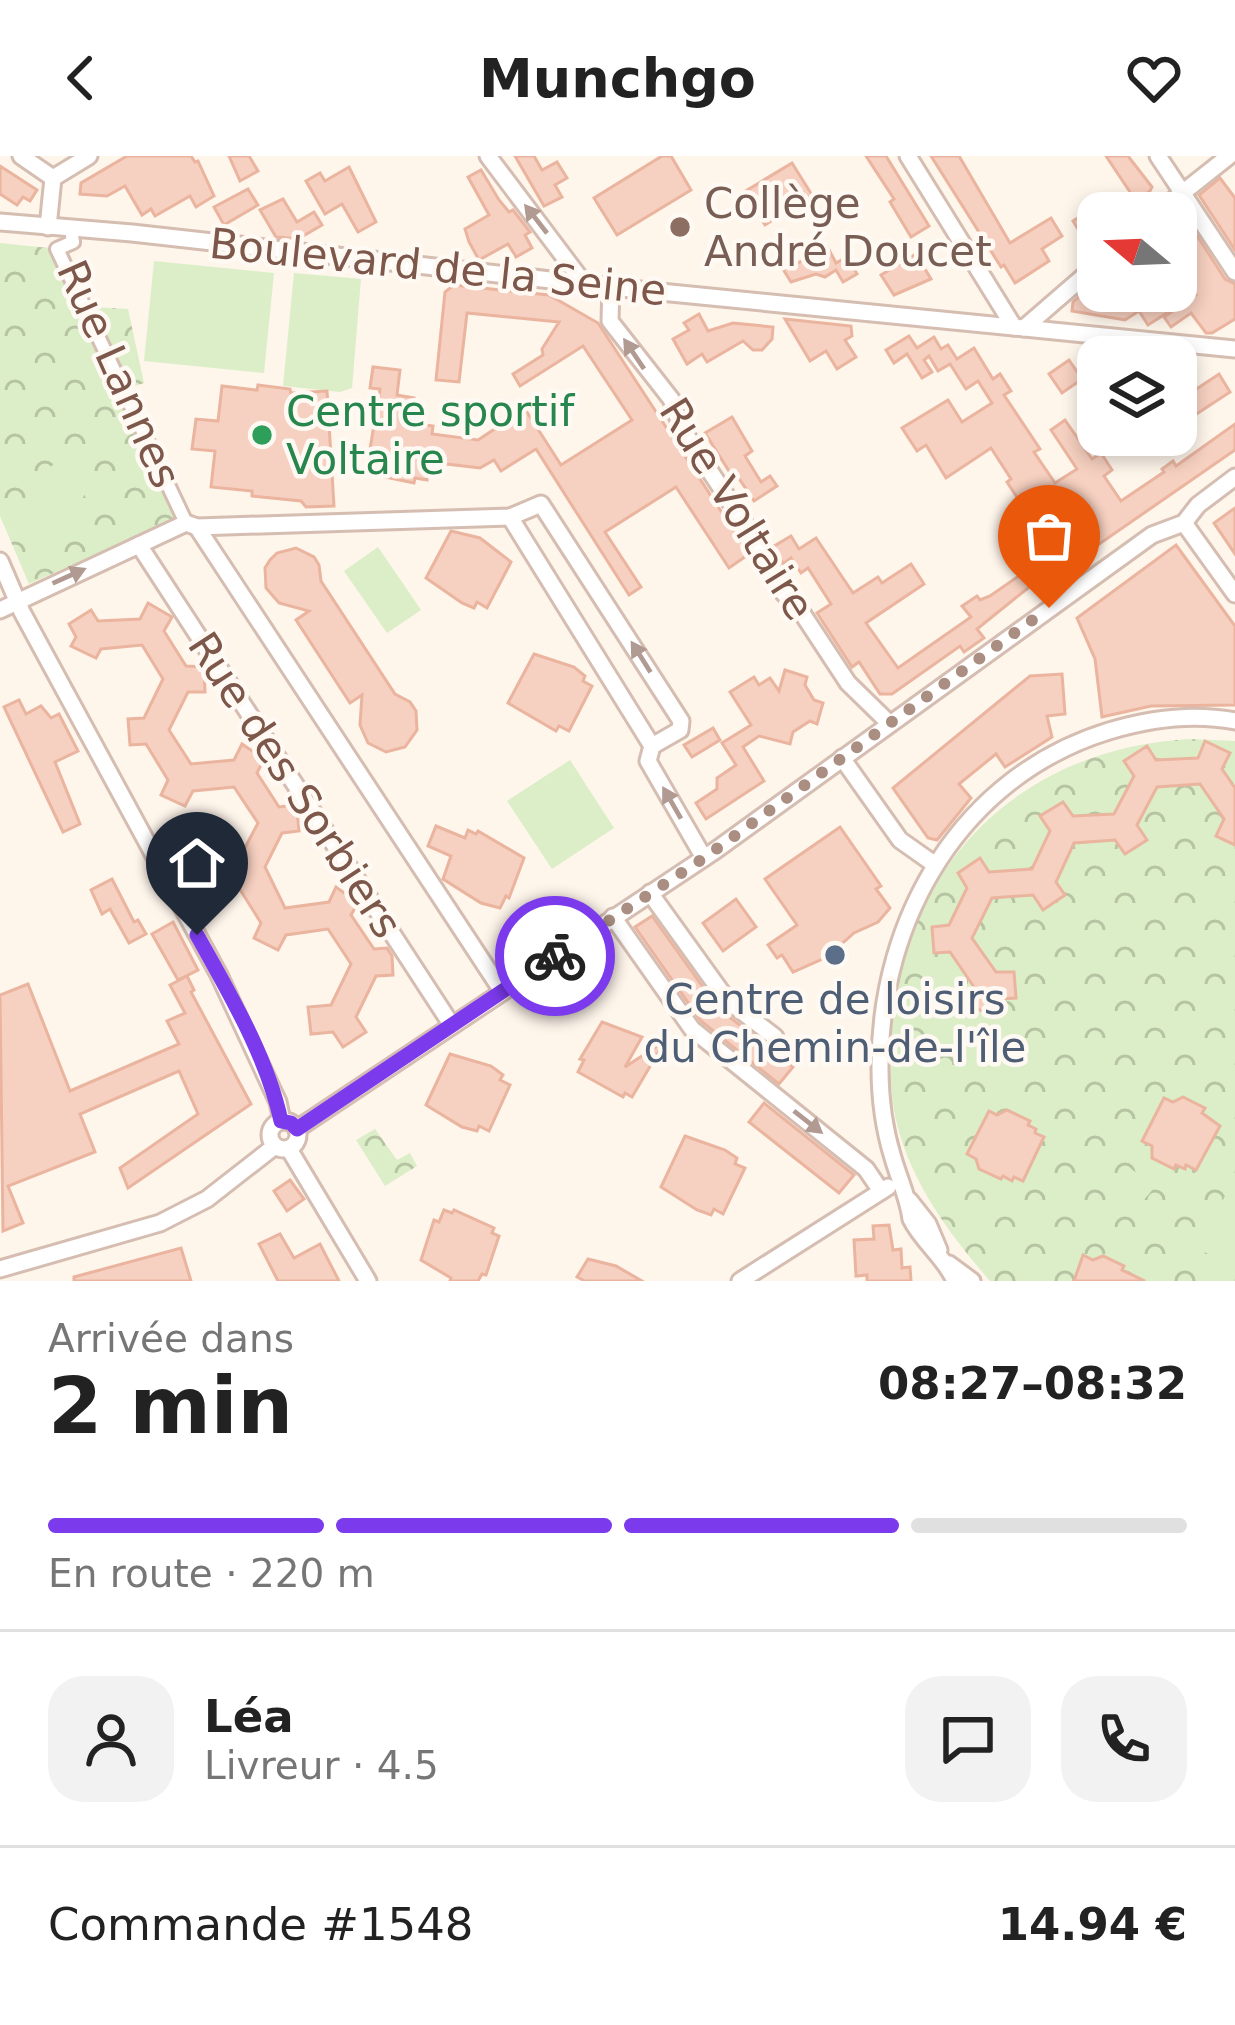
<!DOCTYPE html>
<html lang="fr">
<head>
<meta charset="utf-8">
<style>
	:root { --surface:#fff; --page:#f2f2f2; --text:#222; --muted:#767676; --line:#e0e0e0; --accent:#7c3aed }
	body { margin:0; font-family:"DejaVu Sans",sans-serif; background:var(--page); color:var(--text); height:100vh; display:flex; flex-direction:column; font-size:45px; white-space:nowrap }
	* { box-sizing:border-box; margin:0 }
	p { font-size:39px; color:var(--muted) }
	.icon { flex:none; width:66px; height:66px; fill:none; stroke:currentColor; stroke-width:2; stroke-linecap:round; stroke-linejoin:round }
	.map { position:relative; height:1125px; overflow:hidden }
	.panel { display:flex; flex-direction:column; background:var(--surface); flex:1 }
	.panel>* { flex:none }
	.needle { width:78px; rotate:289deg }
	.fabs { position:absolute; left:1077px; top:36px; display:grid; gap:24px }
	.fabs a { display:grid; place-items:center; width:120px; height:120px; border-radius:24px; background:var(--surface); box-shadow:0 6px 18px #0003; font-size:60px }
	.pin { position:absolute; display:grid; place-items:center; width:102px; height:102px; color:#fff; margin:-123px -51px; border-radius:50% 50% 50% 0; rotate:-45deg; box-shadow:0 0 12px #0007 }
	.pin .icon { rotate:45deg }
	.courier { position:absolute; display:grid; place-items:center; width:120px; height:120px; margin:-60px; border:9px solid #7c3aed; border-radius:50%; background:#fff; color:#222; box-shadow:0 3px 15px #0007 }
	.headline em { font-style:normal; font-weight:700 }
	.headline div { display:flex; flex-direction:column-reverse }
	.headline { display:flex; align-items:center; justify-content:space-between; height:204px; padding:0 48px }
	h1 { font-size:78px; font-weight:700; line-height:90px }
	.bar { display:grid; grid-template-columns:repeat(4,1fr); gap:18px 12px; align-content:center; height:144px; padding:0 48px }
	.bar i { height:15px; border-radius:9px; background:var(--line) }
	.bar .selected { background:var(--accent) }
	.bar p { grid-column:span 4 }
	.line { display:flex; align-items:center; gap:30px; padding:0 48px; border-top:3px solid var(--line) }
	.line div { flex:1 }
	.round { display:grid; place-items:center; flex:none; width:126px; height:126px; border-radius:36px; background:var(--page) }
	header { display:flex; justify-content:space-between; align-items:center; height:156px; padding:0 48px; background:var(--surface); font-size:54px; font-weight:700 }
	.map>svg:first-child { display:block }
</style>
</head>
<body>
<header><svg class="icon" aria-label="back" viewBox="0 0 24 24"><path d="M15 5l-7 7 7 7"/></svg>Munchgo<svg class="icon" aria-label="heart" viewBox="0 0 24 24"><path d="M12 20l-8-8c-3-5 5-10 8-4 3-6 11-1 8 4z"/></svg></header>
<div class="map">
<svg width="1235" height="1125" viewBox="0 0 1235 1125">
	<defs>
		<pattern id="park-crowns" width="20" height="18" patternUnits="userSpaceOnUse" patternTransform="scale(3)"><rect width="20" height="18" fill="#dbeec7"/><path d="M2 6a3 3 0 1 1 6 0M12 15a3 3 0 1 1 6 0" fill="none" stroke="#b7c4a4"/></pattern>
	</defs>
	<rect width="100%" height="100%" fill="#fef5eb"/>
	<g fill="url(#park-crowns)">
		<path d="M 0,87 L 68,94 L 93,151 L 128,153 L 144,227 L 128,232 L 187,358 L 29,428 L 0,360 Z"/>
		<path d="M 1189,583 L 1235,585 L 1235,1125 L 990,1125 C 952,1081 917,1035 900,979 C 888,939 889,902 893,862 C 910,699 1028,592 1189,583 Z"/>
		<path d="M 375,973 L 397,1004 L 410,997 L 417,1010 L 385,1030 L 356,984 Z"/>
	</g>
	<g fill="#dbeec7">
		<path d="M 154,105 L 274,117 L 264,217 L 144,205 Z"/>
		<path d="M 294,117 L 361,123 L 352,232 L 340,236 L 283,230 Z"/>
		<path d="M 61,298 L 96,324 L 46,390 L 11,363 Z"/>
		<path d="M 378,391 L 421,454 L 387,477 L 344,415 Z"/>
		<path d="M 570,604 L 614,672 L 552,713 L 507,645 Z"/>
		<path d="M 1129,1011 L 1154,1032 L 1131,1059 L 1107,1038 Z"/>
		<path d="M 1225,1040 L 1235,1044 L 1235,1096 L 1229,1108 L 1198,1093 Z"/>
	</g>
	<g fill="#f6d0c0" stroke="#eab49f" stroke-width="3">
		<path d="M 127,0 L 191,0 L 195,6 L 198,5 L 214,40 L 196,51 L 190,40 L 155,60 L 151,53 L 142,59 L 125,30 L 107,40 L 80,38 L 81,27 Z"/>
		<path d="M 229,0 L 249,0 L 258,15 L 240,25 Z"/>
		<path d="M 515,0 L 534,0 L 542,14 L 557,6 L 567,22 L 555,29 L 562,41 L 544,50 Z"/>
		<path d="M 662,0 L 671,0 L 691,34 L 617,79 L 594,42 Z"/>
		<path d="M 866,0 L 886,0 L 929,70 L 911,81 L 890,46 L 894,43 Z"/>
		<path d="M 931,0 L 959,0 L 1010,87 L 1051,62 L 1062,80 L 1042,93 L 1049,105 L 1015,127 L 1004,109 L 1001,111 Z"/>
		<path d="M 1106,0 L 1128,0 L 1152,31 L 1150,35 L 1136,45 Z"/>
		<path d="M 792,7 L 812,39 L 765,69 L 744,36 Z"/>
		<path d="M 0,10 L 37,34 L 30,45 L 23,41 L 17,49 L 0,38 Z"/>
		<path d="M 349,11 L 376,66 L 358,76 L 342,48 L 325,58 L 306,25 L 320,17 L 325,25 Z"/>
		<path d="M 481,14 L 499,44 L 509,56 L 513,54 L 530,76 L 525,79 L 532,92 L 516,101 L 508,88 L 479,104 L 469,86 L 465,73 L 489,59 L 468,21 Z"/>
		<path d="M 1220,22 L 1235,42 L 1235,94 L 1199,39 Z"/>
		<path d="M 248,33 L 258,49 L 224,69 L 214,51 Z"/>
		<path d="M 283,43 L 297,66 L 314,56 L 322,69 L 298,83 L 276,81 L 260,54 Z"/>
		<path d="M 1098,49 L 1098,74 L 1084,83 L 1073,65 Z"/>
		<path d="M 1188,66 L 1225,123 L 1235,128 L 1235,163 L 1212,177 L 1206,177 L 1191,157 L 1171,171 L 1164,161 L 1196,139 L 1176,111 L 1176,77 Z"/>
		<path d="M 827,90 L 836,107 L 847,101 L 857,118 L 843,126 L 836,114 L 825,121 L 816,118 L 791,126 L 781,110 L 795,102 L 798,107 Z"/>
		<path d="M 916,98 L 931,123 L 894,139 L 881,119 Z"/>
		<path d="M 1093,128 L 1094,147 L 1143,152 L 1132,135 L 1148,135 L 1161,154 L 1170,155 L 1148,169 L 1139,155 L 1125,164 L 1072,155 L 1073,146 Z"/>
		<path d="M 454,129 L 549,139 L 598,167 L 749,398 L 729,412 L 676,331 L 605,376 L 641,431 L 629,439 L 536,293 L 501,315 L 494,304 L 480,312 L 429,306 L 427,324 L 415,322 L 414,327 L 366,317 L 380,233 L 370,232 L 373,211 L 400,214 L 397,239 L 414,242 L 411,267 L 433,270 L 432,278 L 478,284 L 525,253 L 561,309 L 632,264 L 583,190 L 520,230 L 513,218 L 543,199 L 542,193 L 559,166 L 467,157 L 459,226 L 436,224 L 445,136 Z"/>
		<path d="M 699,158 L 708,175 L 733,167 L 773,171 L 772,183 L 762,194 L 753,194 L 743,185 L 707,206 L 702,198 L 687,208 L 673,183 L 689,174 L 684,167 Z"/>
		<path d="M 785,163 L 851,170 L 852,180 L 845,184 L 856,201 L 837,213 L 826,195 L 810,205 Z"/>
		<path d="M 909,180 L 917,192 L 934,181 L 941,193 L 948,189 L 957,203 L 974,192 L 993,223 L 1000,218 L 1011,235 L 1004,239 L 1040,293 L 1034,296 L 1055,327 L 1077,313 L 1051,274 L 1065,264 L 1092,303 L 1101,297 L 1112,314 L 1104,320 L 1121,345 L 1164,316 L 1162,313 L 1173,305 L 1176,310 L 1235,268 L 1235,294 L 1053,420 L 1051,417 L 1028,432 L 977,473 L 984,482 L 964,496 L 960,490 L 892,538 L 880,538 L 859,506 L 852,511 L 817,457 L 831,448 L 808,412 L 801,417 L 791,402 L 783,408 L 774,390 L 791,380 L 799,393 L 816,382 L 853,437 L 878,421 L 882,427 L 911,408 L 924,428 L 866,467 L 898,512 L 971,461 L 962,450 L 977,440 L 980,444 L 990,440 L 1033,410 L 1026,400 L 1054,381 L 1029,345 L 1022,349 L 1007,326 L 1011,323 L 991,292 L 946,322 L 926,289 L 917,295 L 902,272 L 948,244 L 962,266 L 992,247 L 978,225 L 966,233 L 950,208 L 938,215 L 929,200 L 924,204 L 932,216 L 922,222 L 907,198 L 894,207 L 886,194 Z"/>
		<path d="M 1069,204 L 1082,223 L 1062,237 L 1049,218 Z"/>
		<path d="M 1219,218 L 1230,236 L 1195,259 L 1183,242 Z"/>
		<path d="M 258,229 L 290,233 L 291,237 L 327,235 L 334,350 L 306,351 L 301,345 L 252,340 L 252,335 L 211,331 L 215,295 L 192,293 L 196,263 L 218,265 L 222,230 L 257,234 Z"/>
		<path d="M 732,261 L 752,295 L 745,300 L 761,326 L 770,320 L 777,330 L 754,345 L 738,321 L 734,323 L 705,277 Z"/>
		<path d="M 1235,352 L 1235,398 L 1214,367 Z"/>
		<path d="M 451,375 L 480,382 L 511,406 L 487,452 L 477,446 L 474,452 L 462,447 L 426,422 Z"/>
		<path d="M 1176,389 L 1235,470 L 1235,549 L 1151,550 L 1102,561 L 1095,503 L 1077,462 Z"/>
		<path d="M 296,392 L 314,401 L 319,409 L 321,425 L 395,538 L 410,546 L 416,555 L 417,574 L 405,591 L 386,596 L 368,587 L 360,569 L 362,539 L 350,547 L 296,464 L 309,455 L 279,447 L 266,432 L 265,412 L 270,404 L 277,397 Z"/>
		<path d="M 148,447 L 172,461 L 164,475 L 186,510 L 204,511 L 205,536 L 188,536 L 169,574 L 191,608 L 234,604 L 242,588 L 264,603 L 257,617 L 279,651 L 294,649 L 297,654 L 299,675 L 282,677 L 265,711 L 285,752 L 329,746 L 336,731 L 358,747 L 351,759 L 374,793 L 387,792 L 392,800 L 393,819 L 376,820 L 356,861 L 366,876 L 343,891 L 333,876 L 311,878 L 308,851 L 331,849 L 351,808 L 328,773 L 286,779 L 278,794 L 254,782 L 261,767 L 239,732 L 222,733 L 221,706 L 238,705 L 258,667 L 234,631 L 193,635 L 185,650 L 161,639 L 168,624 L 146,588 L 130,589 L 128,563 L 144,562 L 163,523 L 142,489 L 101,493 L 96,502 L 71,490 L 76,481 L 69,468 L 91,454 L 98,465 L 140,463 Z"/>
		<path d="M 534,498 L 574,511 L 585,520 L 583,525 L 592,530 L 569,575 L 559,570 L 556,575 L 508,547 Z"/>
		<path d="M 785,514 L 807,521 L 805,529 L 814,544 L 823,547 L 817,568 L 810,565 L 793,576 L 790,588 L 759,580 L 743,591 L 764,625 L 706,663 L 696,647 L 717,633 L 717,622 L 736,609 L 722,587 L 751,569 L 730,536 L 754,521 L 759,529 L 770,522 L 779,535 Z"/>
		<path d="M 1062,518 L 1065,558 L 1047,560 L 1052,581 L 1005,611 L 996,598 L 959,628 L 971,642 L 937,684 L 928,682 L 893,632 L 1030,520 Z"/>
		<path d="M 19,544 L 26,558 L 41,550 L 51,562 L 59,558 L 78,595 L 55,606 L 80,668 L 63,676 L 4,551 Z"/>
		<path d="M 713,572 L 720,584 L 692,601 L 684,589 Z"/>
		<path d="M 1205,585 L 1230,597 L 1222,613 L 1235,632 L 1235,689 L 1216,680 L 1224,663 L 1200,628 L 1157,631 L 1137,669 L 1147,684 L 1125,698 L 1115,684 L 1074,687 L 1056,726 L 1065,739 L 1043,754 L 1033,739 L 992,742 L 972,782 L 996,816 L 1014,816 L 1016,842 L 998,843 L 990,859 L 966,847 L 974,831 L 950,796 L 934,797 L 932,771 L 949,769 L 967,732 L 958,717 L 980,702 L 989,716 L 1032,713 L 1050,675 L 1040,660 L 1063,646 L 1073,660 L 1114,658 L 1134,620 L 1124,605 L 1147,590 L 1156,604 L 1198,602 Z"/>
		<path d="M 436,670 L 465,682 L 468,674 L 476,678 L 478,675 L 524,702 L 509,742 L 506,740 L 500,752 L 481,747 L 443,723 L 451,700 L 428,690 Z"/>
		<path d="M 840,671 L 881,730 L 876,733 L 890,752 L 878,766 L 854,777 L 827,801 L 793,816 L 782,799 L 777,802 L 768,789 L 797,769 L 765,723 Z"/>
		<path d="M 112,723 L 134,766 L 138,764 L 146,778 L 129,787 L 110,753 L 102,758 L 91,734 Z"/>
		<path d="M 736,743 L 756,771 L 723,795 L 703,767 Z"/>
		<path d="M 652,760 L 718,852 L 793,911 L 779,928 L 701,865 L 635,771 Z"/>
		<path d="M 173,766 L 198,814 L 178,824 L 152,778 Z"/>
		<path d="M 187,820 L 194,834 L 191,836 L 251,948 L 128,1032 L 120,1012 L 198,958 L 179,915 L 80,958 L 95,996 L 8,1030 L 23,1067 L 3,1075 L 0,839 L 28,828 L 70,935 L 179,888 L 167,865 L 185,857 L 170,829 Z"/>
		<path d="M 602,866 L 642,881 L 625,911 L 665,885 L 632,941 L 625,937 L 623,941 L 578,916 L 584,904 L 580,903 Z"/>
		<path d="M 450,898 L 491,910 L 503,919 L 500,924 L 510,929 L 489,975 L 479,970 L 477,975 L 462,971 L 426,949 Z"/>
		<path d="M 1183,941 L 1205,952 L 1202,957 L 1220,970 L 1196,1014 L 1186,1009 L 1185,1013 L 1176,1009 L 1174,1013 L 1152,1002 L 1152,990 L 1142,985 L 1164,942 L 1173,946 Z"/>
		<path d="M 764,947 L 854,1019 L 839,1037 L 749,966 Z"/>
		<path d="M 1007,954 L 1030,965 L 1028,969 L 1036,973 L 1035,977 L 1044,981 L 1023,1025 L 1014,1021 L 1012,1025 L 1003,1020 L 1001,1023 L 979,1013 L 976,1003 L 967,998 L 989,955 L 997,959 Z"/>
		<path d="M 685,980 L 725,994 L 737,1002 L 735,1008 L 745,1012 L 723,1058 L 714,1053 L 711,1059 L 697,1054 L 661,1031 Z"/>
		<path d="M 290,1024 L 304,1043 L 287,1055 L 274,1035 Z"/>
		<path d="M 444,1054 L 452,1057 L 454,1054 L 494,1072 L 492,1077 L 499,1080 L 486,1119 L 482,1118 L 478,1125 L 450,1125 L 451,1122 L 421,1104 L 434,1064 L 439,1066 Z"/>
		<path d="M 889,1069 L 893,1094 L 901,1093 L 902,1112 L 910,1111 L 911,1125 L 867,1125 L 867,1119 L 856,1120 L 854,1084 L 874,1083 L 873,1070 Z"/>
		<path d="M 280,1078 L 294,1102 L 320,1088 L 339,1125 L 278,1125 L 259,1088 Z"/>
		<path d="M 181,1092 L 191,1125 L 74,1125 L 74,1121 Z"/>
		<path d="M 1083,1099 L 1093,1104 L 1103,1100 L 1124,1110 L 1122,1114 L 1145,1125 L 1074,1125 Z"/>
		<path d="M 588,1103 L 616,1110 L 642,1125 L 585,1125 L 577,1121 Z"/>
	</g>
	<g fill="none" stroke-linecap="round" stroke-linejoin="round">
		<g stroke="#d5bdb1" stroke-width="18">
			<path id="pedestrian" d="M 71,73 L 73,86 L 57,93 L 186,367"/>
		</g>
		<g stroke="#d5bdb1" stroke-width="21">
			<g id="minor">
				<path d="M 21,0 L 53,22"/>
				<path d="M 488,0 L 583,126"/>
				<path d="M 908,0 L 1014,171"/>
				<path d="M 1158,0 L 1235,116"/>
				<path d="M 53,22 L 89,0"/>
				<path d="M 1157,57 L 1229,0"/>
				<path d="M 0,66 L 132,77 L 640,134 L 1235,193"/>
				<path d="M 48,71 L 53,22"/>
				<path d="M 611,130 L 610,165 L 671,243 L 682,273 L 766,400 L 778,431 L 802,457 L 848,527 L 889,567"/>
				<path d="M 1024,172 L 1098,108"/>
				<path d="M 510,361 L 652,590 L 648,605 L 704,702"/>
				<path d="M 1184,367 L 1235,438"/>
				<path d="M 197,371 L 502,835"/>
				<path d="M 139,389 L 451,868"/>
				<path d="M 0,405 L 22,456 L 219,819 L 278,946 L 282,965"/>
				<path d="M 0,454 L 186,367 L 197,371 L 510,361 L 541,348 L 681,565 L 680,574 L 652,590"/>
				<path d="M 842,602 L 900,684 L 934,708"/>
				<path d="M 650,737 L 727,844 L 775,881"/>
				<path d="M 613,761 L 692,873 L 866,1013 L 881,1035"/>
				<circle cx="284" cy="979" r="14"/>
				<path d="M 297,973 L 716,694 L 1152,379 L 1184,367 L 1198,349 L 1235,321"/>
				<path d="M 289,993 L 368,1125"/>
				<path d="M 909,1044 L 928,1068 L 939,1094"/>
				<path d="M 949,1108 L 972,1125"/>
				<path d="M 0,1113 L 160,1067 L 207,1043 L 275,990"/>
				<path d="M 740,1125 L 888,1031"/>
				<path d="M 955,1125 C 944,1100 923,1087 911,1063 C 908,1041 899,1023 893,1002 C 884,973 880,942 880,912 C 879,762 962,620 1109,575 C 1149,563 1194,557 1235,565"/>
			</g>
		</g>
		<use href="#pedestrian" stroke="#fff" stroke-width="12"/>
		<use href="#minor" stroke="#fff" stroke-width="15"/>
	</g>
	<defs><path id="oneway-solid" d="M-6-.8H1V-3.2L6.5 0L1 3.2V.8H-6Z" transform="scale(3)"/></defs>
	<g fill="#b09a92">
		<use href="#oneway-solid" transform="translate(536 63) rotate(-128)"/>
		<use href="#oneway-solid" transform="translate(634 198) rotate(-124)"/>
		<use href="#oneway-solid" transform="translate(69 420) rotate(-24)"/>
		<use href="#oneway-solid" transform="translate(641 501) rotate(-122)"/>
		<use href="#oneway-solid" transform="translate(672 647) rotate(-120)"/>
		<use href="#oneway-solid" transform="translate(808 966) rotate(38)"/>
	</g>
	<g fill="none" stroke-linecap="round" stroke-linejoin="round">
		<path stroke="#aa8e82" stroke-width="12" stroke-dasharray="0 21.6" d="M 555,800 L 704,702 L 1049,452"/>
		<path stroke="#7c3aed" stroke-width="15" d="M 197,779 C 229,837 267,900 281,965 L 291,967 L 297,973 L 555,800"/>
	</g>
	<circle fill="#8d6e63" stroke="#fff9f3" stroke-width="4.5" cx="680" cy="71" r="12"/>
	<circle fill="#2e9e5b" stroke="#fff9f3" stroke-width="4.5" cx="262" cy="279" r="12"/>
	<circle fill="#5c6f8a" stroke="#fff9f3" stroke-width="4.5" cx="835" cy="799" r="12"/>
	<g text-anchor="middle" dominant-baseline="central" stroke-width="9" stroke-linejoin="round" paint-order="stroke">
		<g font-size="42" fill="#785e54" stroke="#fff9f3" text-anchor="start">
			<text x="704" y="47">Collège<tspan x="704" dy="48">André Doucet</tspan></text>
		</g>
		<g font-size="42" fill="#7c574a" stroke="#fff9f3">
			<text transform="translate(438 111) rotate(6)">Boulevard de la Seine</text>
			<text transform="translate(119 218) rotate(66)">Rue Lannes</text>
			<text transform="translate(737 353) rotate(58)">Rue Voltaire</text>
			<text transform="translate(295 629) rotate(57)">Rue des Sorbiers</text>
		</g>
		<g font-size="42" fill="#27864d" stroke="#fff9f3" text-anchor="start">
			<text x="286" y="255">Centre sportif<tspan x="286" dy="48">Voltaire</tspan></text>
		</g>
		<g font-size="42" fill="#4e5e75" stroke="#fff9f3">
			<text x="835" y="843">Centre de loisirs<tspan x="835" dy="48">du Chemin-de-l'île</tspan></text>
		</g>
	</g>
</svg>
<div class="fabs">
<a><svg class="needle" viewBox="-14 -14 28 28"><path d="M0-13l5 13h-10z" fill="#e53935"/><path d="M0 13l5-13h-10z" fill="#767676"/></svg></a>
<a><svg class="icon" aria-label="layers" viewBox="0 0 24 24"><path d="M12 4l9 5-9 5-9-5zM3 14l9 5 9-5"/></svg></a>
</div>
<div class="pin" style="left:1049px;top:452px;background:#ea580c"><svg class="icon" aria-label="bag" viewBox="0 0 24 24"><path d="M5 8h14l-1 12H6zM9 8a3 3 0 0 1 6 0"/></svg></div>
<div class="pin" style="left:197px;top:779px;background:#1f2937"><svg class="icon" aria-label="home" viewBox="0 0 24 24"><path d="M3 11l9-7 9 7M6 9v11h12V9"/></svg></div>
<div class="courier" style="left:555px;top:800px"><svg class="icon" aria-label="bike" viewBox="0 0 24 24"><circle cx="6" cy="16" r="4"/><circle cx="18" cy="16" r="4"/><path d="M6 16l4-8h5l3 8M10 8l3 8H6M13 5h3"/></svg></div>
</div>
<section class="panel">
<div class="headline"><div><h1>2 min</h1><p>Arrivée dans</p></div><em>08:27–08:32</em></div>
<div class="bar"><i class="selected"></i><i class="selected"></i><i class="selected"></i><i></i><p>En route · 220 m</p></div>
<div class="line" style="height:216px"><a class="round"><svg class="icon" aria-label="person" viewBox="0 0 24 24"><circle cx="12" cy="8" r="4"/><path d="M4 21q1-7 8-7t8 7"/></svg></a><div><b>Léa</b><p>Livreur · 4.5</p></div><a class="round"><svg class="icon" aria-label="chat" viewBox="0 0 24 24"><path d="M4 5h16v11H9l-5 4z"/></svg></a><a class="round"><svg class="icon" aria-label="phone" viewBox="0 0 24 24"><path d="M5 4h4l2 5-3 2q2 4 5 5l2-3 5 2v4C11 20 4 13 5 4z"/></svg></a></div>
<div class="line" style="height:156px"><div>Commande #1548</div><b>14.94 €</b></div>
</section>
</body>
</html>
